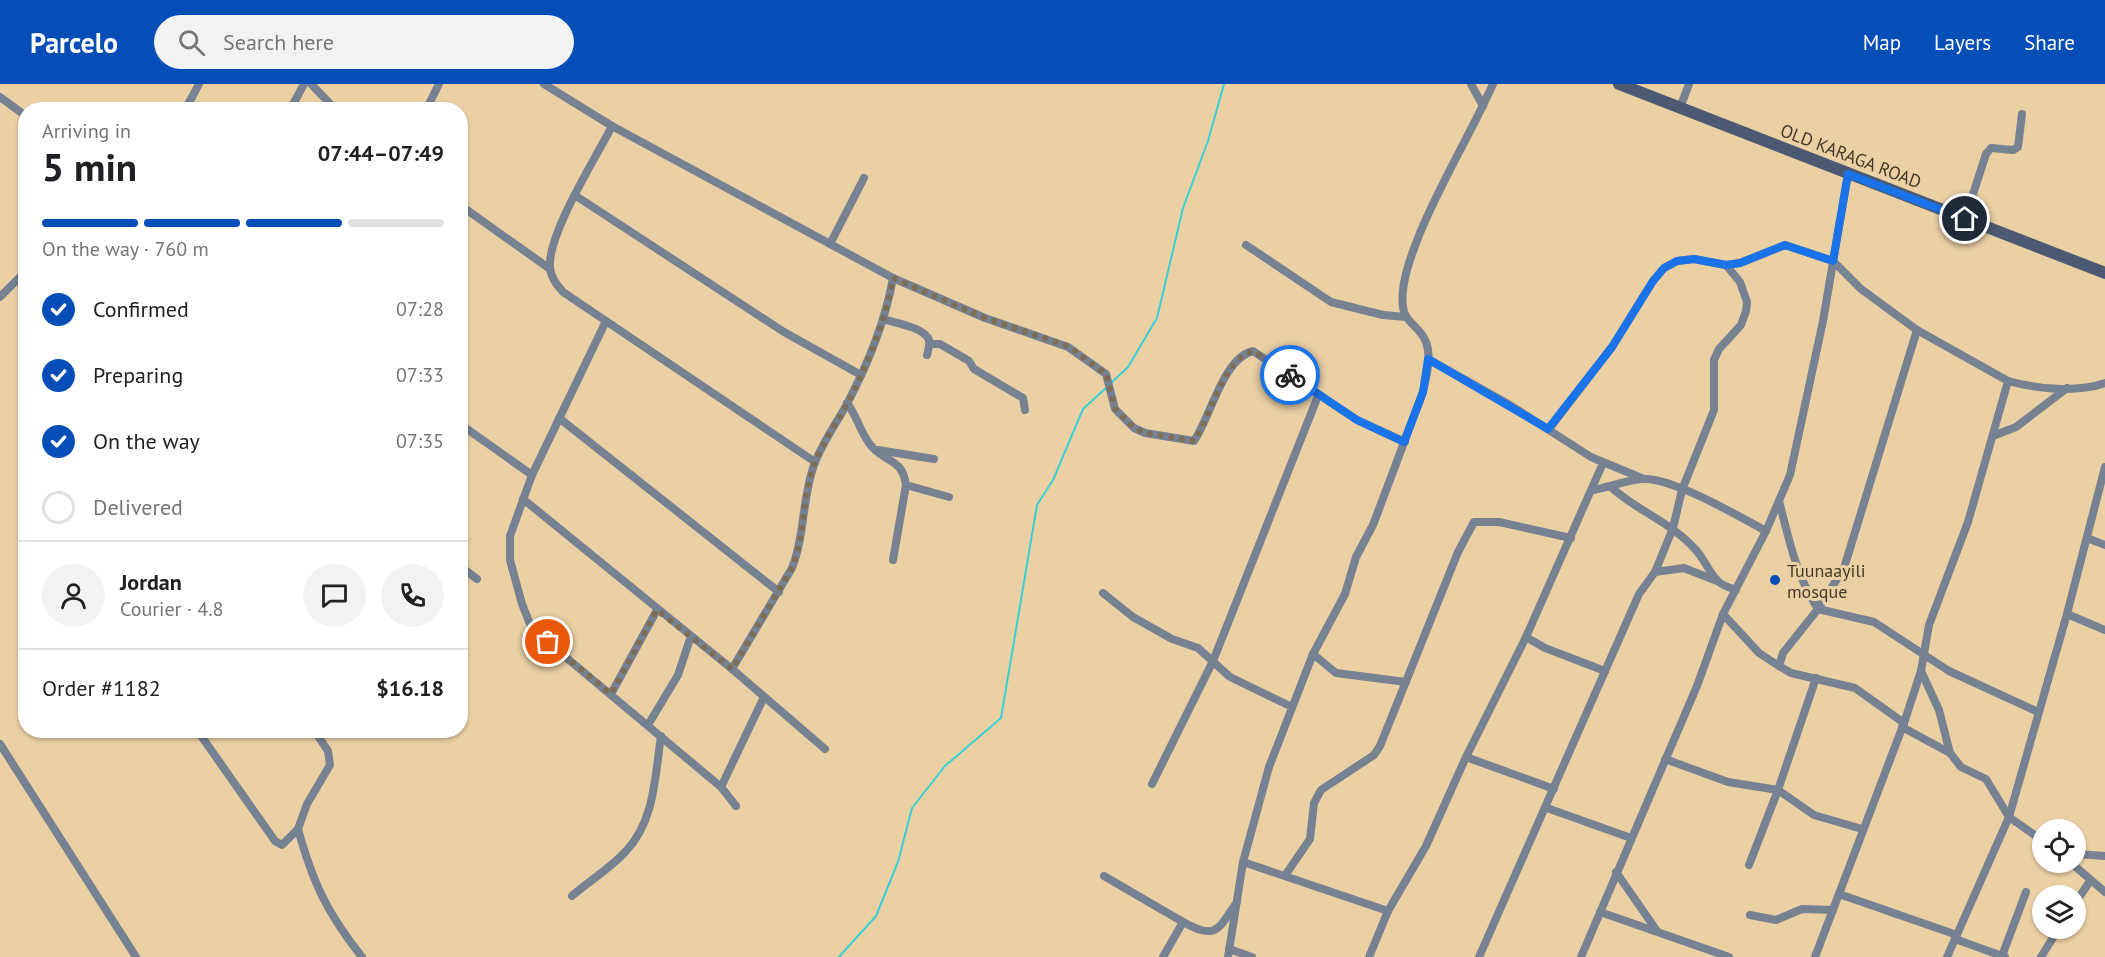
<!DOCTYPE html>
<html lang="en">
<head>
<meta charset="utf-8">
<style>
	:root { --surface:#fff; --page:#f2f2f2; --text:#202124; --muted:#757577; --line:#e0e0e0; --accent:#054eb8 }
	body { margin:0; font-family:"PT Sans",sans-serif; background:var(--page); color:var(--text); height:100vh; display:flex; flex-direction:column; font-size:22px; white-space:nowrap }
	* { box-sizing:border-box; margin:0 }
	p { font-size:20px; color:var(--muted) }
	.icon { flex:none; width:33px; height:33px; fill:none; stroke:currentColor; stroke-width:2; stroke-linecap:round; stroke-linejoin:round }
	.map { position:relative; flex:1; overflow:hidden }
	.details { position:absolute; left:18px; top:18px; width:450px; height:636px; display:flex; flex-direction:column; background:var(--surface); border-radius:24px; box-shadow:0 2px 4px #0004 }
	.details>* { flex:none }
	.buttons { position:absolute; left:2032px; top:735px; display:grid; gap:12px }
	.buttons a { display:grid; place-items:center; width:54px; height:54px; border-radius:50%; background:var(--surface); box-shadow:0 2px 4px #0004; font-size:30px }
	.pin { position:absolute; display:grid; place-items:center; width:51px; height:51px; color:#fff; margin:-26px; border:3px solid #fff; border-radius:50%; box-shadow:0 2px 6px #0007 }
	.courier { position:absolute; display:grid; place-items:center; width:60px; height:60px; margin:-30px; border:4px solid #1a73e8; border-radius:50%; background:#fff; color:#222; box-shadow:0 2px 8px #0007 }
	.overview em { font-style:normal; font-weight:700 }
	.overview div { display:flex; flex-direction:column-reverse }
	.overview { display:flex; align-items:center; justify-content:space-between; height:102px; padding:0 24px }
	h1 { font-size:39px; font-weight:700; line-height:45px }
	.bar { display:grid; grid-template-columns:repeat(4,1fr); gap:9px 6px; align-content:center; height:72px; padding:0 24px }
	.bar i { height:8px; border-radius:4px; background:var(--line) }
	.bar .selected { background:var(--accent) }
	.bar p { grid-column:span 4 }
	.line { display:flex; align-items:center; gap:15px; padding:0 24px; border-top:2px solid var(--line) }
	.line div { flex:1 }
	.round { display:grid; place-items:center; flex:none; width:63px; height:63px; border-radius:32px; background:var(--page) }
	ol { padding:0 24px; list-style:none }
	li { display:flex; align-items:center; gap:18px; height:66px }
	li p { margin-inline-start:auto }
	li .icon { padding:6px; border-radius:50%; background:var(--accent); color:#fff; stroke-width:4 }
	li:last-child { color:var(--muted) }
	li i { width:33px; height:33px; border:3px solid var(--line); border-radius:50% }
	header { display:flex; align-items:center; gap:36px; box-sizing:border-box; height:84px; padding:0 30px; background:var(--accent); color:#fff }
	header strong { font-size:28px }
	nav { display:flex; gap:33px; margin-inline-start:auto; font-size:21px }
	.search { width:420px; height:54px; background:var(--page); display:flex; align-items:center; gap:15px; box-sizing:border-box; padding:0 21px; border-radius:33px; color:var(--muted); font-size:22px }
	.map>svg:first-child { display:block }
</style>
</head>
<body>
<header>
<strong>Parcelo</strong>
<div class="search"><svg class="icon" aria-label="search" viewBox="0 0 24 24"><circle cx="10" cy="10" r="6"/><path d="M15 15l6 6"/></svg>Search here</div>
<nav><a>Map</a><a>Layers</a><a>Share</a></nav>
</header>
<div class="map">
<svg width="2105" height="873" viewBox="0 0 2105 873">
	<rect width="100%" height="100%" fill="#ebd0a4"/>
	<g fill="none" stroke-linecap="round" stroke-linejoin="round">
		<g stroke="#38cfd6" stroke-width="2">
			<path d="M 1111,299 L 1128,283 L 1157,234 L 1183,124 L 1208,57 L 1224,0"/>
			<path d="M 839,873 L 876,832 L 898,778 L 912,724 L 945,682 L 1001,634 L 1037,421 L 1053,396 L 1083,325 L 1107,303"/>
		</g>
		<g stroke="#768192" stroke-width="8">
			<path d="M 311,0 L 336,26"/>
			<path d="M 544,0 L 612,42 L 893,194 C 885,239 868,280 847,320 C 836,340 822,359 814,381 C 802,414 805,451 792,484 L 732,585"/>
			<path d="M 1471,0 L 1483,22"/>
			<path d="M 0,13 L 26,32"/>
			<path d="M 1680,24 L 1689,0"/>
			<path d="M 185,26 L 199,0"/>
			<path d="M 290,26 L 304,0"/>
			<path d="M 426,26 L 439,0"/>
			<path d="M 612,42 C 596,74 547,150 550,184 C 551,194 557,201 563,208 L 815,378"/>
			<path d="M 576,112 L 784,248 L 861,291"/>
			<path d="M 460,121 L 550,185"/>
			<path d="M 1965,135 L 1986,70 L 1991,64 L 2013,66 L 2018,63 L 2022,30"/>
			<path d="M 830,160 L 864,94"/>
			<path d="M 1246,161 L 1331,218 L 1383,231 L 1406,233"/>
			<path d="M 893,194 L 985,234 L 1068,263 L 1106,290 L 1115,325 L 1134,344 L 1145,349 L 1194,357 C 1211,332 1223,274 1253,267 L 1357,336 L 1405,358"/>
			<path d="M 0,213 L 26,187"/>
			<path d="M 883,235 C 895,239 924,243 929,256 C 930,260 928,267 927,271"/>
			<path d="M 606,237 L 532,391 L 510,452 L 510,476 L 522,520 L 532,545 L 721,703 L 736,722"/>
			<path d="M 929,260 L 940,260 L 969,277 L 974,285 L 1023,314 L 1025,326"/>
			<path d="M 1428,275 L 1510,321 L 1591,373 L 1644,395"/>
			<path d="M 2008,297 C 2037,305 2076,309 2105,299"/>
			<path d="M 847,319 C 858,333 861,352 873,364 C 889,380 902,375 906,401 L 949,413"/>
			<path d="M 559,334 L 779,508"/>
			<path d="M 460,340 L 532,391"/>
			<path d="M 1549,345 L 1612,263 L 1653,197 L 1664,184 L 1677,177 L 1694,175 L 1726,181 L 1740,179 L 1785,161 L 1833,177 L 1861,205 L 1917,246 L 2008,297 L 1968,438 L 1929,541 L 1921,587 L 1904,639 L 1815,873"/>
			<path d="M 1993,352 L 2016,343 L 2067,304"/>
			<path d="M 878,366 L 934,375"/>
			<path d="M 1611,403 C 1637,427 1669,437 1694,464 C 1704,473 1709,490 1719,498 C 1723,502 1731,504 1736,506"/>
			<path d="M 1593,406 C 1609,403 1627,396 1643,395 C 1672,393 1740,433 1766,447"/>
			<path d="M 523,415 L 732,585 L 825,665"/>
			<path d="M 1779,417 C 1789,455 1796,492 1818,525 L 1874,538 L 1949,587 L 2038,628"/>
			<path d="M 2087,454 L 2105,461"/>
			<path d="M 893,476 L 906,401"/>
			<path d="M 460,482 L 477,495"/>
			<path d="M 1655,488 L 1684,484 L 1717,497"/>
			<path d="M 1103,509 L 1133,533 L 1172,555 L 1198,564 L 1230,593 L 1292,623"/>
			<path d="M 1723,530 L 1759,569 L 1779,582 L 1791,589 L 1855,604 L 1904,639"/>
			<path d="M 2067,530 L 2105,546"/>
			<path d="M 1526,553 L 1545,564 L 1605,587"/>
			<path d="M 1313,570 L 1336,589 L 1406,598"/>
			<path d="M 1779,582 L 1783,569 L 1818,525 L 1844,484 L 1917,246"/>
			<path d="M 1921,587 L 1939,626 L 1950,669"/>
			<path d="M 611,610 L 657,526"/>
			<path d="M 648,641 L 678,591 L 691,552"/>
			<path d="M 1902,643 L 1950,669 L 1961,683 L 1986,695 L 2009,733 L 2043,757"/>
			<path d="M 197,646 L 275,757 L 282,761 L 298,745 L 307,720 L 330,681 L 328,667 L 314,646"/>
			<path d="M 0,660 L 136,873"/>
			<path d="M 1466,673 L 1554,705"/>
			<path d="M 1665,675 L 1728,698 L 1778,706 L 1814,731 L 1862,745"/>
			<path d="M 1152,700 L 1213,577 L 1318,312"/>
			<path d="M 721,703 L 764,613"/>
			<path d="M 1547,724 L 1631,754"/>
			<path d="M 298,745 C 313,799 327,829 362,873"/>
			<path d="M 2076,770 L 2105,772"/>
			<path d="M 1243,778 L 1388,827"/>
			<path d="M 2070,778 L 2105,808"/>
			<path d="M 1749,781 L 1778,706 L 1816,594"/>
			<path d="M 1616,788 L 1657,847"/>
			<path d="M 1286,790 L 1310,755 L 1314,719 L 1321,706 L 1374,671 L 1380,662 L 1458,468 L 1474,438 L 1499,438 L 1571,454"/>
			<path d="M 1104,792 L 1183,838"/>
			<path d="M 1839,810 L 1957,851"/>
			<path d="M 572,812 C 589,797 611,784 626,767 C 655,737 655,691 661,652"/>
			<path d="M 2076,818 L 2090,797"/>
			<path d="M 1600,828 L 1729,873"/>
			<path d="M 1750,831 L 1776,836 L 1802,825 L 1833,826"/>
			<path d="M 1955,855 L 2005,873"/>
			<path d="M 1229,865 L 1252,873"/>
			<path d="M 2002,872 L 2026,808"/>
			<path d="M 1163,873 L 1183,838 C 1217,857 1218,845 1237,818"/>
			<path d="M 1228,873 L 1243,778 L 1269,683 L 1313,570 L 1345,510 L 1356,473 L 1373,441 L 1423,308 C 1426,293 1432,274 1426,258 C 1417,236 1399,242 1403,206 C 1405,187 1413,167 1420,149 C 1441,98 1470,51 1493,0"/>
			<path d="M 1369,873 L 1388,827 L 1426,762 L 1466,673 L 1526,553 L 1603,379"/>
			<path d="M 1479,873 L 1639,510 L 1655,488 L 1673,444 L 1682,406 L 1714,326 L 1714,276 L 1719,265 L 1741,241 L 1746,227 L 1747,218 L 1740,198 L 1726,181"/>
			<path d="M 1581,873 L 1697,602 L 1723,530 L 1766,447 L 1790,391 L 1823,237 L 1848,90"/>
			<path d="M 1947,873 L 2009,733 L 2067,530 L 2105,383"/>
			<path d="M 2041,873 L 2059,844"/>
		</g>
		<path stroke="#4b5a72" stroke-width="12" d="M 1619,0 L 2105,189"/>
	</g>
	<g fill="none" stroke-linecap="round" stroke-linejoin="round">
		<path stroke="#7e6d53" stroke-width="6" stroke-dasharray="0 10.8" d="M 548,558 L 611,610 L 657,526 L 732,585 L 792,484 C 805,451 802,414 814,381 C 822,359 836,340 847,320 C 868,280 885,239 893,194 L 985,234 L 1068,262 L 1106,290 L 1115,325 L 1134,344 L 1145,349 L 1194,357 C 1211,332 1223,275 1253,267 L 1290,291"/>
		<path stroke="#1a73e8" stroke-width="8" d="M 1290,291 L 1357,336 L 1404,358 L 1423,308 L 1428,275 L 1548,345 L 1612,263 L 1653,197 L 1664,184 L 1677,177 L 1694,175 L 1726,181 L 1740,179 L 1785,161 L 1833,177 L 1848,90 L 1965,135"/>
	</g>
	<circle fill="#054eb8" stroke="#ebd0a4" stroke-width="2" cx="1775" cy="496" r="6"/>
	<g text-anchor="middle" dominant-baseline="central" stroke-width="6" stroke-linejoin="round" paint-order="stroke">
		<g font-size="18" fill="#433827" stroke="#ebd0a4">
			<text transform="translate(1851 72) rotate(21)">OLD KARAGA ROAD</text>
		</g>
		<g font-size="18" fill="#433827" stroke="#ebd0a4" text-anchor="start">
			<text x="1787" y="486">Tuunaayili<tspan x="1787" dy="21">mosque</tspan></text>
		</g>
	</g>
</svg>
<div class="buttons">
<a><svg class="icon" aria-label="locate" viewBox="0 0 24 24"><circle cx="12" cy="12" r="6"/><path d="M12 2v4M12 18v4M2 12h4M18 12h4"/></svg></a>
<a><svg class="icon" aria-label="layers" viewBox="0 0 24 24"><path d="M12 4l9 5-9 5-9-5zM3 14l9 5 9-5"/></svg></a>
</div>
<div class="pin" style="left:548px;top:558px;background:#ea580c"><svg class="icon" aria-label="bag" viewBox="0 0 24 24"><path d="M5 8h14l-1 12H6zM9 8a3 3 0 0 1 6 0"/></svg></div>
<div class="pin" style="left:1965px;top:135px;background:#1f2937"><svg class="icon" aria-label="home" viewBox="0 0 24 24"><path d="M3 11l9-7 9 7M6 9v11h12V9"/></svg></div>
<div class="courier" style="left:1290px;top:291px"><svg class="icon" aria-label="bike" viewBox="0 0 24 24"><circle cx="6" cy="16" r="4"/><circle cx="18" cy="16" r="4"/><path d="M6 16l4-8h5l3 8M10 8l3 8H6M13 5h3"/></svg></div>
<section class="details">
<div class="overview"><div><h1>5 min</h1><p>Arriving in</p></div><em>07:44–07:49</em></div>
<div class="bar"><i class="selected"></i><i class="selected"></i><i class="selected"></i><i></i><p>On the way · 760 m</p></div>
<ol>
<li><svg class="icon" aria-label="check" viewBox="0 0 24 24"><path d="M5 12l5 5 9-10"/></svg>Confirmed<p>07:28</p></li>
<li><svg class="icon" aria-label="check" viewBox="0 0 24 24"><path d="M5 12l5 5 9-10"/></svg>Preparing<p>07:33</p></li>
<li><svg class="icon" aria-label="check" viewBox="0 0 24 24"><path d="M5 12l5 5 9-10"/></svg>On the way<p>07:35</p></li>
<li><i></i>Delivered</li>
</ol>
<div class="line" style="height:108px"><a class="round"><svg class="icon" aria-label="person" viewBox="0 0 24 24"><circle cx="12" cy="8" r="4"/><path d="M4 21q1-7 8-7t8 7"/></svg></a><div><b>Jordan</b><p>Courier · 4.8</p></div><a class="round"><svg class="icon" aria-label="chat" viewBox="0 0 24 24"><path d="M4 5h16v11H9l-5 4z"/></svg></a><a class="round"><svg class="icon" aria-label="phone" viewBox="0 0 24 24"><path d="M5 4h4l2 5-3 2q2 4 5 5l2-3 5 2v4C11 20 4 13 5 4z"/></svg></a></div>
<div class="line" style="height:78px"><div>Order #1182</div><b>$16.18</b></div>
</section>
</div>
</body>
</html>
